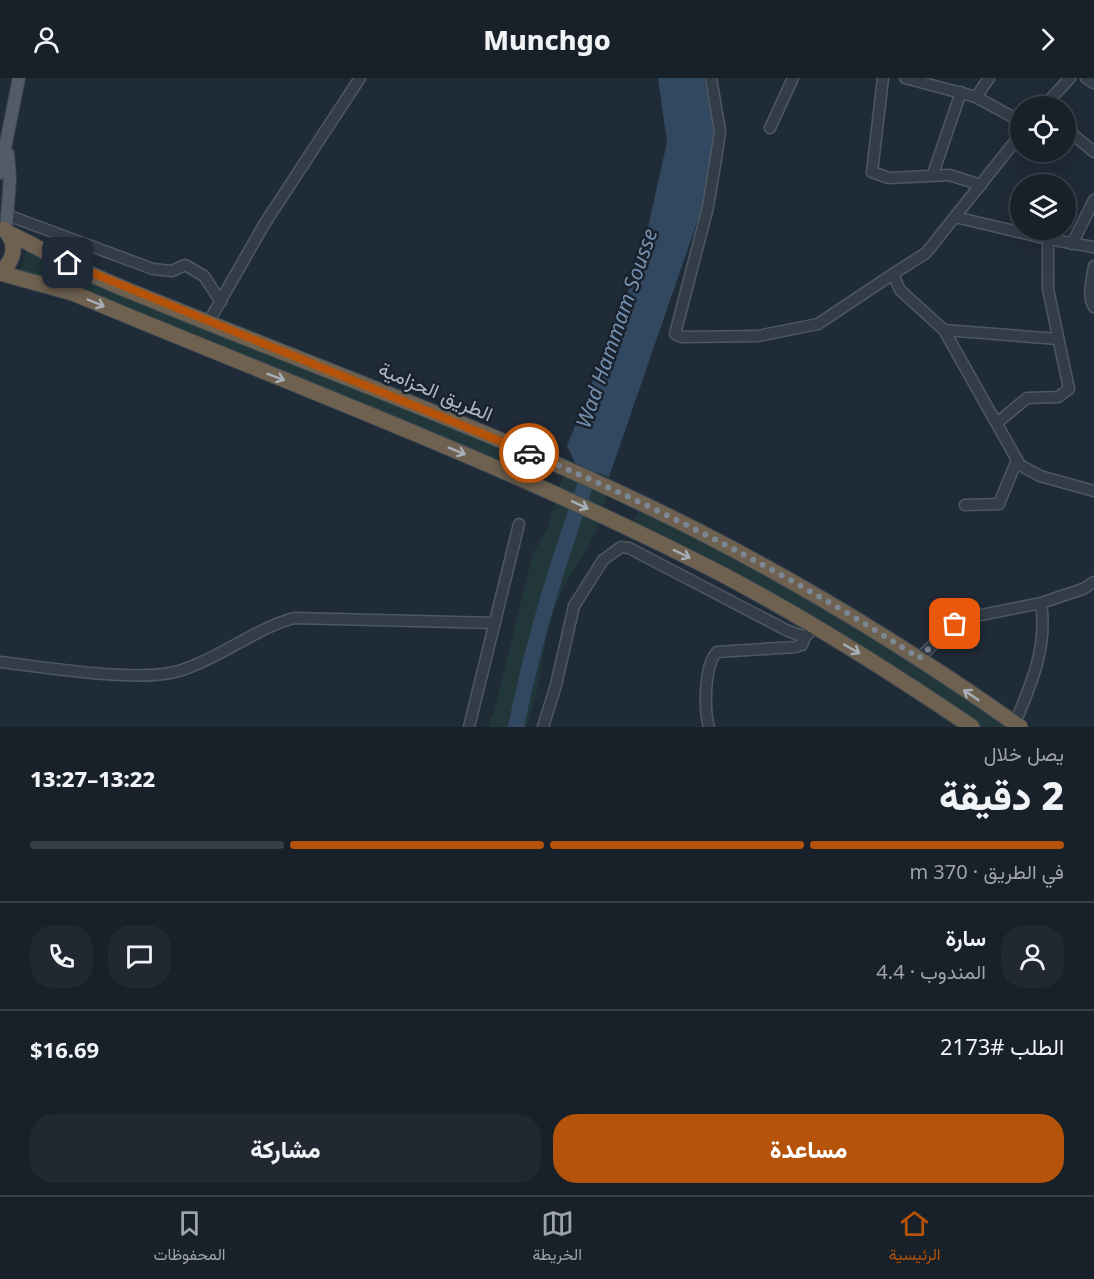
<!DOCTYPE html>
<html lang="ar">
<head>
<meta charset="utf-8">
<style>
	:root { --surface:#18202a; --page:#212832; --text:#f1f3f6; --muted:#9fa3a8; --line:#363e47; --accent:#b45309 }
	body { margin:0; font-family:"Noto Sans",Vazirmatn,sans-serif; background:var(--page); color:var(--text); direction:rtl; height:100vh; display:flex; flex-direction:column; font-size:22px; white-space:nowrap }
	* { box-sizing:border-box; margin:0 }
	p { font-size:20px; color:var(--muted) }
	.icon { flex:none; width:33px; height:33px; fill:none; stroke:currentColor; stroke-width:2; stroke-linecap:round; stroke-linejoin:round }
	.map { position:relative; height:649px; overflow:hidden; direction:ltr }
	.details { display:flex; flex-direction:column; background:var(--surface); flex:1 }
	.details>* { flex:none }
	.fabs { position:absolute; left:1010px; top:18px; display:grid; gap:12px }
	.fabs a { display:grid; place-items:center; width:66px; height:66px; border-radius:50%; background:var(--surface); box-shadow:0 6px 24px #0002,0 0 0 2px var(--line); font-size:30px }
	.pin { position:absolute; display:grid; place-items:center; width:51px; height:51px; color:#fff; margin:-26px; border-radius:12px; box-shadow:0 3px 9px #0006 }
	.courier { position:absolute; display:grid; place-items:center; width:60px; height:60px; margin:-30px; border:4px solid #b45309; border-radius:50%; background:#fff; color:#222; box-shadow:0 2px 8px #0007 }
	.head em { font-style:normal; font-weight:800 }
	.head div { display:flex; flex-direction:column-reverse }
	.head { display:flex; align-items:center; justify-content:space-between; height:102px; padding:0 30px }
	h1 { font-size:39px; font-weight:800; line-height:45px }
	.bar { display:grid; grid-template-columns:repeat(4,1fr); gap:9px 6px; align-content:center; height:72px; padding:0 30px }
	.bar i { height:8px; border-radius:4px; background:var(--line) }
	.bar .selected { background:var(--accent) }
	.bar p { grid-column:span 4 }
	.line { display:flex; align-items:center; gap:15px; padding:0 30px; border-top:2px solid var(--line) }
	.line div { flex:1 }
	.round { display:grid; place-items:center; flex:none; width:63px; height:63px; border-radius:24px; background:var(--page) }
	.primary-button { display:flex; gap:12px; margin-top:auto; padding:12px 30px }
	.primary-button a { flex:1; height:69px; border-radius:24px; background:var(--accent); color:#fff; font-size:24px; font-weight:800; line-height:69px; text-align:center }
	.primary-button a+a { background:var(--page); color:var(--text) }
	header { display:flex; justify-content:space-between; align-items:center; height:78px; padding:0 30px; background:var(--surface); font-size:27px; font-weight:800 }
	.tabs { display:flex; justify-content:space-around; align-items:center; height:84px; border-top:2px solid var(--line); background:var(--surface); font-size:16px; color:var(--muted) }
	.tabs a { display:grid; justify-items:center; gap:3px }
	.tabs .selected { color:var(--accent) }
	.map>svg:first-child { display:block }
</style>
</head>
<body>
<header><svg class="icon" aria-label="forward" viewBox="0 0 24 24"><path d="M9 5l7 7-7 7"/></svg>Munchgo<svg class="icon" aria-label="person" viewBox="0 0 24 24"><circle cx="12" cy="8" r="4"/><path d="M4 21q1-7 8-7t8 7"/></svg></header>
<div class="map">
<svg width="1094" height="649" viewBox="0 0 1094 649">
	<rect width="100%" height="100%" fill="#202b38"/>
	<g fill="#213739">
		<path d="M 27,168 L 537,384 L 527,397 L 18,195 L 24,184 Z"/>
		<path d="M 575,385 L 609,399 C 606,422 602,445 590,465 C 576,490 561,509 552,538 C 541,574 541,614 526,649 L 487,649 L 494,633 L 533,475 L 547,452 L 562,401 Z"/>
		<path d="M 640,431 L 764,494 L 888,568 L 1009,649 L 980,649 L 878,581 L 633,445 Z"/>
	</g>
	<path fill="#324860" d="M 658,0 L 704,0 L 715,55 L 703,127 L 609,399 L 575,385 L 567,368 L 641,181 L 667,64 Z"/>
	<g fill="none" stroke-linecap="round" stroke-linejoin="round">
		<path stroke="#324860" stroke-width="16" d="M 516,649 C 535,553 565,463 598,371"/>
		<g stroke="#4e5863" stroke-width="13">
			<g id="minor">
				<path d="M 711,0 L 720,53 L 717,74 L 708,129 L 675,256 L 682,259 L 758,258 L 818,246 L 893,196"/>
				<path d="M 883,0 L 872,94 L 889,100 L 949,97 L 981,107"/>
				<path d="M 905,0 L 976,19 L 1020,43"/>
				<path d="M 1086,0 L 1094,5"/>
				<path d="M 976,19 L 989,0"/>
				<path d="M 1044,28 L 1070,0"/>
				<path d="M 770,50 L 793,0"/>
				<path d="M 1065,50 L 1094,74"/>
				<path d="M 1020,57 L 926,175 L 893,196 L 900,212 L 944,252 L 1020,387 L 1040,398 L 1094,413"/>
				<path d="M 933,96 L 961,14"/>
				<path d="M 7,137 L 153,191 L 172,193 L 185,187 L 204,198 L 221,224"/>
				<path d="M 955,139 L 1048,161 L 1048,211 L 1069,311 L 1058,319 L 1027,320 L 998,344"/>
				<path d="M 1048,161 L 1094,169"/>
				<path d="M 1072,166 L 1094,122"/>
				<path d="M 1094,188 C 1092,201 1087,219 1094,229"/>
				<path d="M 209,243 L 265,145 L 360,0"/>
				<path d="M 944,252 L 1058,261"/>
				<path d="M 965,427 L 999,426 L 1017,382"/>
				<path d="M 1041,525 L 1083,511 L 1094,504"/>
				<path d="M 919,580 L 961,541 L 1041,525 C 1048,568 1031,607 1015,645"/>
				<path d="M 0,584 C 46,589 141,606 182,592 C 222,579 254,551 294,540 L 495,545"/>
				<path d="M 469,649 L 519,446"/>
				<path d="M 543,649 L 556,607 L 574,528 L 603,482 L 621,469 L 629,470 L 788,553 L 805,559 L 815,549"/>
				<path d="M 709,649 C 704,632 704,587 717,574 L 795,569 L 802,567 L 805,559"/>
			</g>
		</g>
		<g stroke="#3d4652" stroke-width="14">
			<g id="major">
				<path d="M 0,95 L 19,0"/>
				<path d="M 6,153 L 10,100 L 8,76"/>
			</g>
		</g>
		<g stroke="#3e4853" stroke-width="17">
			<g id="highway">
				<path d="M 8,155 C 29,164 48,176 69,186 C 96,199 124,211 152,222 C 336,297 523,364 700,454 C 811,511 918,577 1020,649"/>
				<path d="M 0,194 C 15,183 18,165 4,151"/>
				<path d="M 0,195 L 73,215 C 280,302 491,380 692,481 C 789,529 882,588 972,649"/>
			</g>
		</g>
		<use href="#minor" stroke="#333d48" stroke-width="10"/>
		<use href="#major" stroke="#515c68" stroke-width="12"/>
		<use href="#highway" stroke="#6e6150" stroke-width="15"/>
	</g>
	<defs><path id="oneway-shaft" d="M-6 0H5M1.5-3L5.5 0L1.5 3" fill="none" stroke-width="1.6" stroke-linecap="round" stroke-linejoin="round" transform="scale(1.5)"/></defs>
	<g stroke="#a7afb9">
		<use href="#oneway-shaft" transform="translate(96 225) rotate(23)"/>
		<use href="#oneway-shaft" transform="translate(276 299) rotate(21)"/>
		<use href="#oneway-shaft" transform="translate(457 373) rotate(22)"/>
		<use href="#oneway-shaft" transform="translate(580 427) rotate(25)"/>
		<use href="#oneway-shaft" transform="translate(682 476) rotate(26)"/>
		<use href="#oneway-shaft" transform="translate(852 571) rotate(30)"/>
		<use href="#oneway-shaft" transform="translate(971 617) rotate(-146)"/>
	</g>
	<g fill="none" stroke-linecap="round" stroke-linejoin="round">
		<path stroke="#7c8794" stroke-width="6" stroke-dasharray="0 10.8" d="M 529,375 C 664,431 796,500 919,580 L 955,546"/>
		<path stroke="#b45309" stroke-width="8" d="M 68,185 L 529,375"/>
	</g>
	<g text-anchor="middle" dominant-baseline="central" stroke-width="5" stroke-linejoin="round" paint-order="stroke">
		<g font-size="20" fill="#adb8c5" stroke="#19222d">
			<text transform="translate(436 313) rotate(23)">الطريق الحزامية</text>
		</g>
		<g font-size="21" font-style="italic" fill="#7490ae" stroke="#19222d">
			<text transform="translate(616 250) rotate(-71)">Wad Hammam Sousse</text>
		</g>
	</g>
</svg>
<div class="fabs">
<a><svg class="icon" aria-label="locate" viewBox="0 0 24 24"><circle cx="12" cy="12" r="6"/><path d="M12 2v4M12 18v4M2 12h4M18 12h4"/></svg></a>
<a><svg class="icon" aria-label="layers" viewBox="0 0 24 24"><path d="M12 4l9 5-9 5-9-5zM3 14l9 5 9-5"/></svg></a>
</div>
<div class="pin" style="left:955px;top:546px;background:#ea580c"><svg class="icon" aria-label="bag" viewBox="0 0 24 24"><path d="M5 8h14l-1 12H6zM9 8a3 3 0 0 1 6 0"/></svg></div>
<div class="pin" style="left:68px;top:185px;background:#1f2937"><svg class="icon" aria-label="home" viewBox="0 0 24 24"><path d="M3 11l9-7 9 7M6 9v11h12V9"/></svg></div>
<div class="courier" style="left:529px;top:375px"><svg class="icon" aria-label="car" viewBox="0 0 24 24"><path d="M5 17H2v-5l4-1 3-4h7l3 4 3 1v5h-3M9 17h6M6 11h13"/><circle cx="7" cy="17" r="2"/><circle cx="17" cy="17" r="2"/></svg></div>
</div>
<section class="details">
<div class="head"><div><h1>2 دقيقة</h1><p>يصل خلال</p></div><em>13:22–13:27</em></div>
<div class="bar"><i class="selected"></i><i class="selected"></i><i class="selected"></i><i></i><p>في الطريق · 370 m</p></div>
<div class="line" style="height:108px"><a class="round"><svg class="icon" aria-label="person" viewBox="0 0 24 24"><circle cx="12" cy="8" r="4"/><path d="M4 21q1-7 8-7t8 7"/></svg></a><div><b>سارة</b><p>المندوب · 4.4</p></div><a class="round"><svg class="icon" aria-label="chat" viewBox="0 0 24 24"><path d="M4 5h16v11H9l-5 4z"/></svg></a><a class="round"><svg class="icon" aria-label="phone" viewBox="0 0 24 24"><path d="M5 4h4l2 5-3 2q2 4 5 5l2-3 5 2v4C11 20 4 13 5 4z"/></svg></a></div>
<div class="line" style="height:78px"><div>الطلب #2173</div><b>$16.69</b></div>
<div class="primary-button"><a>مساعدة</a><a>مشاركة</a></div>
</section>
<nav class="tabs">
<a class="selected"><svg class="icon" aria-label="home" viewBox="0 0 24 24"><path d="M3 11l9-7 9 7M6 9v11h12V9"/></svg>الرئيسية</a>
<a><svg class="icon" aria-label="map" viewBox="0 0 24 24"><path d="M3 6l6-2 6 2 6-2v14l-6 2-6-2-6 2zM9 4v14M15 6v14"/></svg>الخريطة</a>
<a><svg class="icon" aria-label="saved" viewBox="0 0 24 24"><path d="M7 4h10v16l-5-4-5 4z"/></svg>المحفوظات</a>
</nav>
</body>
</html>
